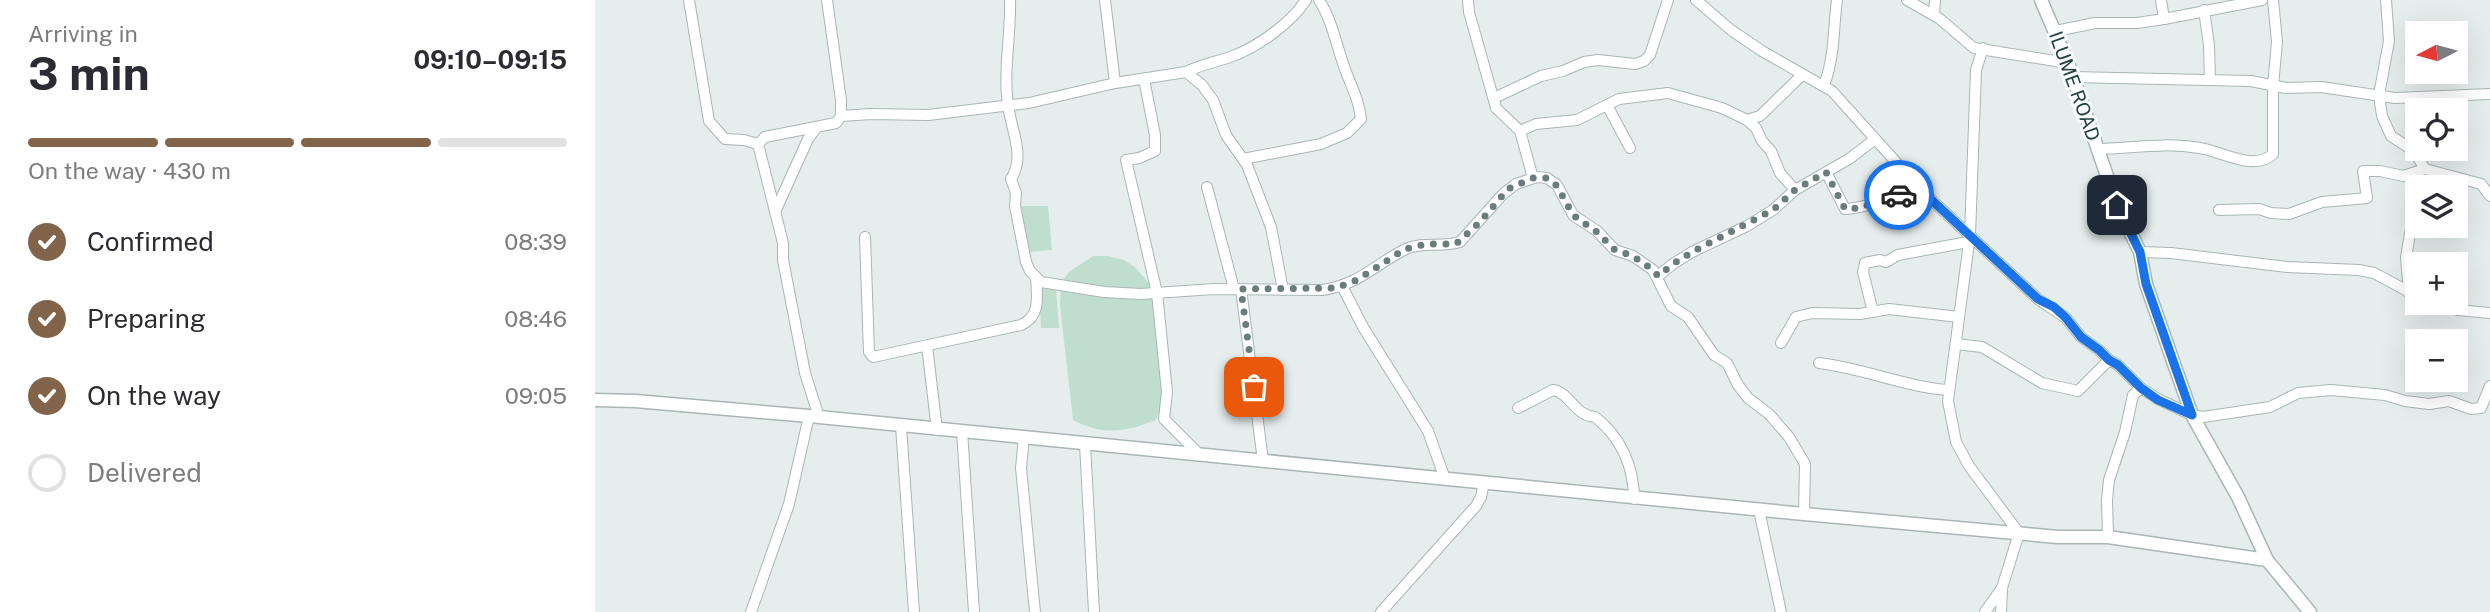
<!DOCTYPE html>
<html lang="en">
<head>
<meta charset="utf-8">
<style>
	:root { --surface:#fff; --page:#f7f7f7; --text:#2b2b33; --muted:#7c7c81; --line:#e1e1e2; --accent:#82644a }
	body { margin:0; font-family:"Public Sans",sans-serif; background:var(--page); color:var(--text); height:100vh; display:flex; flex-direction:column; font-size:26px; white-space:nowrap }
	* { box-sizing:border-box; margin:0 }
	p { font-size:23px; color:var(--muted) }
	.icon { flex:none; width:38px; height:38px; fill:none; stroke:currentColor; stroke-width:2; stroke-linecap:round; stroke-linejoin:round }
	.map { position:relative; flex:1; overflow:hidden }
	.side { display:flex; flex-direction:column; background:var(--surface); width:595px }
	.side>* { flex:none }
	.needle { width:46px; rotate:264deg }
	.fabs { position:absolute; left:1810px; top:21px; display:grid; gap:14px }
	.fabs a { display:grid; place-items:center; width:63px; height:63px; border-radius:0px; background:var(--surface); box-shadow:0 7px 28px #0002; font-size:35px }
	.pin { position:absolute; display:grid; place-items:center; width:60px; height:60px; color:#fff; margin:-30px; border-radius:14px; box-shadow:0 4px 10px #0006 }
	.courier { position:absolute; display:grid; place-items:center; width:70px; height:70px; margin:-35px; border:5px solid #1a73e8; border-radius:50%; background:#fff; color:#222; box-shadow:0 2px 9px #0007 }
	.head em { font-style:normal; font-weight:700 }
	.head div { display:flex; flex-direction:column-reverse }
	.head { display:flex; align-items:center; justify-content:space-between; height:119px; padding:0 28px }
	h1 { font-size:46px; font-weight:700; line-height:52px }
	.bar { display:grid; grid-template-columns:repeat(4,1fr); gap:10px 7px; align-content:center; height:84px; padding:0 28px }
	.bar i { height:9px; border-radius:5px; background:var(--line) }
	.bar .on { background:var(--accent) }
	.bar p { grid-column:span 4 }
	ol { padding:0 28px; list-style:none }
	li { display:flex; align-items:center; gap:21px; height:77px }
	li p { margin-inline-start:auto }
	li .icon { padding:7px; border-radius:50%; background:var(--accent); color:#fff; stroke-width:4 }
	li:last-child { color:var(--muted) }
	li i { width:38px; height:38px; border:4px solid var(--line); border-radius:50% }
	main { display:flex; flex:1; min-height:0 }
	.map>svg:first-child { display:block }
</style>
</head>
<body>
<main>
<section class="side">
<div class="head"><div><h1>3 min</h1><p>Arriving in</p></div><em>09:10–09:15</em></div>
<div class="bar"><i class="on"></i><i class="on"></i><i class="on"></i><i></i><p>On the way · 430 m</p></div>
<ol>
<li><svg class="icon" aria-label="check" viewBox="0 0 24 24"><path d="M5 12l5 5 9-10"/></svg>Confirmed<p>08:39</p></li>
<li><svg class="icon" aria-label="check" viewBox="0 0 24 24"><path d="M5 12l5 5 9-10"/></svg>Preparing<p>08:46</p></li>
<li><svg class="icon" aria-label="check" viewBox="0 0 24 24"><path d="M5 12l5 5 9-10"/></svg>On the way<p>09:05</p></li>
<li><i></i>Delivered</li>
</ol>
</section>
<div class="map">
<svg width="1895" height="612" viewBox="0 0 1895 612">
	<rect width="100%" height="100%" fill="#e6eeed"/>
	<g fill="#c0ded0">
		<path d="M 425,206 L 453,206 L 457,250 L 433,252 Z"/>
		<path d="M 498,256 L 513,256 L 529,260 L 540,267 L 557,287 L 568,399 L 561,420 C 530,432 508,436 478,420 L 465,305 L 466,283 L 474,272 Z"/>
		<path d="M 461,288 L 464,328 L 446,328 L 444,289 Z"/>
	</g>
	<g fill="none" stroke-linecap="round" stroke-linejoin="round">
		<g stroke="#a8b6b6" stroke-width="12">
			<g id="minor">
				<path d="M 94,0 L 114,121 L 130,139 L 149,140 L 163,144"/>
				<path d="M 415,0 C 416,35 408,71 413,105 C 416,130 431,156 416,179 L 421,193 L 420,206 L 431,262 L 435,271 L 446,282 L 509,292 L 546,294 L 619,289 L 727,290 C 764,285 780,264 811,249 C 828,241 847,248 865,242 L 908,194 L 921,184 L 942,177 L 952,178 L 962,185 L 978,215 L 1002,231 L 1020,250 L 1038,256 L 1058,270 L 1076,306 L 1093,317 L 1119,355 L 1132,363 L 1143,385 L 1153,398 L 1174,414 L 1194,437 L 1210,464 L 1209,514"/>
				<path d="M 510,0 L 520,83"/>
				<path d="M 873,0 L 874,12 L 901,108 L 925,131 L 938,178"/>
				<path d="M 1101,0 L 1136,30 L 1167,51 L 1237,91 L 1328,192 L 1443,299 L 1471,318 L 1486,337 L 1504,350 L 1514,360 L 1523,365 L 1546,388 L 1563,399 L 1597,415 L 1608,417 L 1675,407 L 1703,393 L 1736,390 L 1790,395 L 1810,401 L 1834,404 L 1854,401 L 1876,409 L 1886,408 L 1895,386"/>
				<path d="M 1312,0 L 1345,19 L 1379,48 L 1473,63"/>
				<path d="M 1566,0 L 1569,19"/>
				<path d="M 1791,0 L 1794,41 L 1784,95 L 1787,116 L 1796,136 L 1819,151 L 1830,169"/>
				<path d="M 1609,10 L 1614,45 L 1615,80"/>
				<path d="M 1339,15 L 1340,0"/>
				<path d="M 1461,31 L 1500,23 L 1542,23 L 1569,19 L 1667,0"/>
				<path d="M 1388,48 L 1381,70 L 1375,235 L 1353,401 L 1361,442 L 1374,466 L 1424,533 L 1407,588 L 1390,612"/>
				<path d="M 591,72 C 607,64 622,62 638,56 C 664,46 696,23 711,0"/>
				<path d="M 1477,77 L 1656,81 L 1691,88 L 1726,87 L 1800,98 L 1895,94"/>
				<path d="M 549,79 L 560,135 L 560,151 L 544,158 L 531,160 L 562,293 L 572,392 L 569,419 L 605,455"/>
				<path d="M 1229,85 C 1240,57 1238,29 1242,0"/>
				<path d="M 899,98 L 946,76 L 968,71 L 989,62 L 1003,60 L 1040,64 L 1049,61 L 1055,55 L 1073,0"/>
				<path d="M 1012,105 L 1035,148"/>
				<path d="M 246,116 L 276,114 L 333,115 L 434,103 L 520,83 L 591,72 L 607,85 L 618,100 L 631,135 L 652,165 L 676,227 L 688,290"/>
				<path d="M 1152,120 L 1165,116 L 1207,75"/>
				<path d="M 925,131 L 941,124 L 982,120 L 1024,99 L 1073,93 L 1127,108 L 1152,120 L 1161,128 L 1167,141 L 1176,151 L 1185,173 L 1200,190"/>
				<path d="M 1503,149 C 1539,148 1569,142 1605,148 C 1626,151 1659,172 1678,154 L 1678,86 L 1682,42 L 1678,0"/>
				<path d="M 648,159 L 726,144 L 752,133 L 766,119 C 764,102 759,92 753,77 C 742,51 739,23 724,0"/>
				<path d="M 1231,172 L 1250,209 C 1276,208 1301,194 1328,192"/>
				<path d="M 612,187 L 639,289"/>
				<path d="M 1624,210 L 1664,209 L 1676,213 L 1694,214 L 1727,202 L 1772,198 L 1768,171 L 1785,171 L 1808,176 L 1830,169 L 1886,184 L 1895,196"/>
				<path d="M 180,212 L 213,139 L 222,127"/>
				<path d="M 270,237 L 274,352 L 278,357 L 426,325 C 446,316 442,297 441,277"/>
				<path d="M 1545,252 L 1576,253 L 1692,267 L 1764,270 L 1779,273 L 1822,296"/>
				<path d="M 1063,276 L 1078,264 L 1097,252 L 1152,226 L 1178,210 L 1200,190 L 1254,159 L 1279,140"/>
				<path d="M 747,286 L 768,327 L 833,431 L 850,479"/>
				<path d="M 646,289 L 668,461"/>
				<path d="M 1814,293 L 1811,257 L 1822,194"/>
				<path d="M 1839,303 L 1863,310 L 1895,313"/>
				<path d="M 1278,312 L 1268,272 L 1270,263 L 1285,260 L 1291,262 L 1303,255 L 1373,242"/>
				<path d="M 1186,343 L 1201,317 L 1217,313 L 1265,314 L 1294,309 L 1364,317"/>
				<path d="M 1361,344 L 1387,347 L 1447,383 L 1483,391 L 1514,360"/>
				<path d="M 332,346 L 342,430"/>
				<path d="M 1224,363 C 1268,368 1310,387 1354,390"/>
				<path d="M 923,408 L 958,390 C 976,393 978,415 1000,417 C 1026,437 1039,467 1039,499"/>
				<path d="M 224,417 L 210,373 L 188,260 L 188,243 L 163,144 L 170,137 L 241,123 L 246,116 L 246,100 L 232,0"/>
				<path d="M 306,426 L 319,612"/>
				<path d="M 367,431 L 379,612"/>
				<path d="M 429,437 L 426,468 L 440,612"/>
				<path d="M 490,444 L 499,612"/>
				<path d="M 1164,510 L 1186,612"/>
				<path d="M 1513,537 L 1512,500 L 1514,480 L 1530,432 L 1538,395 L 1546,388"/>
				<path d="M 156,612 L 194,504 L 214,416"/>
				<path d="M 786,612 L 881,506 L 886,497 L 889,482"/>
				<path d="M 1406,612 L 1407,588"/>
			</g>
		</g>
		<g stroke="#a8b6b6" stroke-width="15">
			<g id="tertiary">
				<path d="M 1446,0 L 1473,63 L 1522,205 L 1545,252 L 1551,284 L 1597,415 L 1643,497 L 1672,560 L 1715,612"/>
				<path d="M 0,400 L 40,401 L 214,416 L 1209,514 L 1463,537 L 1513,537 L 1672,560"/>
			</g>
		</g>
		<use href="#minor" stroke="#fff" stroke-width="10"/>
		<use href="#tertiary" stroke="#fff" stroke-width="12"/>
	</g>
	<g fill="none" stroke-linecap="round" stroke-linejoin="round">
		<path stroke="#697d7d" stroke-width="7" stroke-dasharray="0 12.6" d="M 659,387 L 646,289 L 741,288 L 762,280 L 810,249 L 831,244 L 861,244 L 885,222 L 913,189 L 938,178 L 952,178 L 962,186 L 978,215 L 1002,232 L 1020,250 L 1038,256 L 1058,270 L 1063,276 L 1078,264 L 1097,252 L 1178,210 L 1200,190 L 1231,172 L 1250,209 L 1263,208 L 1304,195"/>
		<path stroke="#1a73e8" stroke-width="9" d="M 1304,195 L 1328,192 L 1443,299 L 1459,307 L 1471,318 L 1486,337 L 1504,350 L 1514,360 L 1523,365 L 1546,388 L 1563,400 L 1597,415 L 1551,284 L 1545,252 L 1522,205"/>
	</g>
	<g text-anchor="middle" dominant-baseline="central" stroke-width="6" stroke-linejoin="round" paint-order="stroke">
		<g font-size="19" fill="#254040" stroke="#f7fbfa">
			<text transform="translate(1480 86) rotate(70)">ILUME ROAD</text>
		</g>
	</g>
</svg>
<div class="fabs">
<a><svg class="needle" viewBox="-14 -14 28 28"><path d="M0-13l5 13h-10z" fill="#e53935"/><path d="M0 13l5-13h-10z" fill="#7c7c81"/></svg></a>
<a><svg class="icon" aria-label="locate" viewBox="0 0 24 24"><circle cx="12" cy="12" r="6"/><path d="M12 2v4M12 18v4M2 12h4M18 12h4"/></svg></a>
<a><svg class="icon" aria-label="layers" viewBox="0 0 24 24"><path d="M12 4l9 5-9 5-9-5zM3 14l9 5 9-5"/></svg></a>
<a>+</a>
<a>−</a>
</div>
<div class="pin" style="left:659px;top:387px;background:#ea580c"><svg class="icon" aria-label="bag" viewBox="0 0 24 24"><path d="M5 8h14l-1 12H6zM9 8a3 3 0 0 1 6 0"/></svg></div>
<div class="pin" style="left:1522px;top:205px;background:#1f2937"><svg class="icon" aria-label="home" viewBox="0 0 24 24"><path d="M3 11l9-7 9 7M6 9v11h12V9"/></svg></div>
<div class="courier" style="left:1304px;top:195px"><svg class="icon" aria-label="car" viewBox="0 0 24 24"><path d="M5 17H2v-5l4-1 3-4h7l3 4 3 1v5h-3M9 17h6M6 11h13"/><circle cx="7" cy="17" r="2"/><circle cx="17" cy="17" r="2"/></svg></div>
</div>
</main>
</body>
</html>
